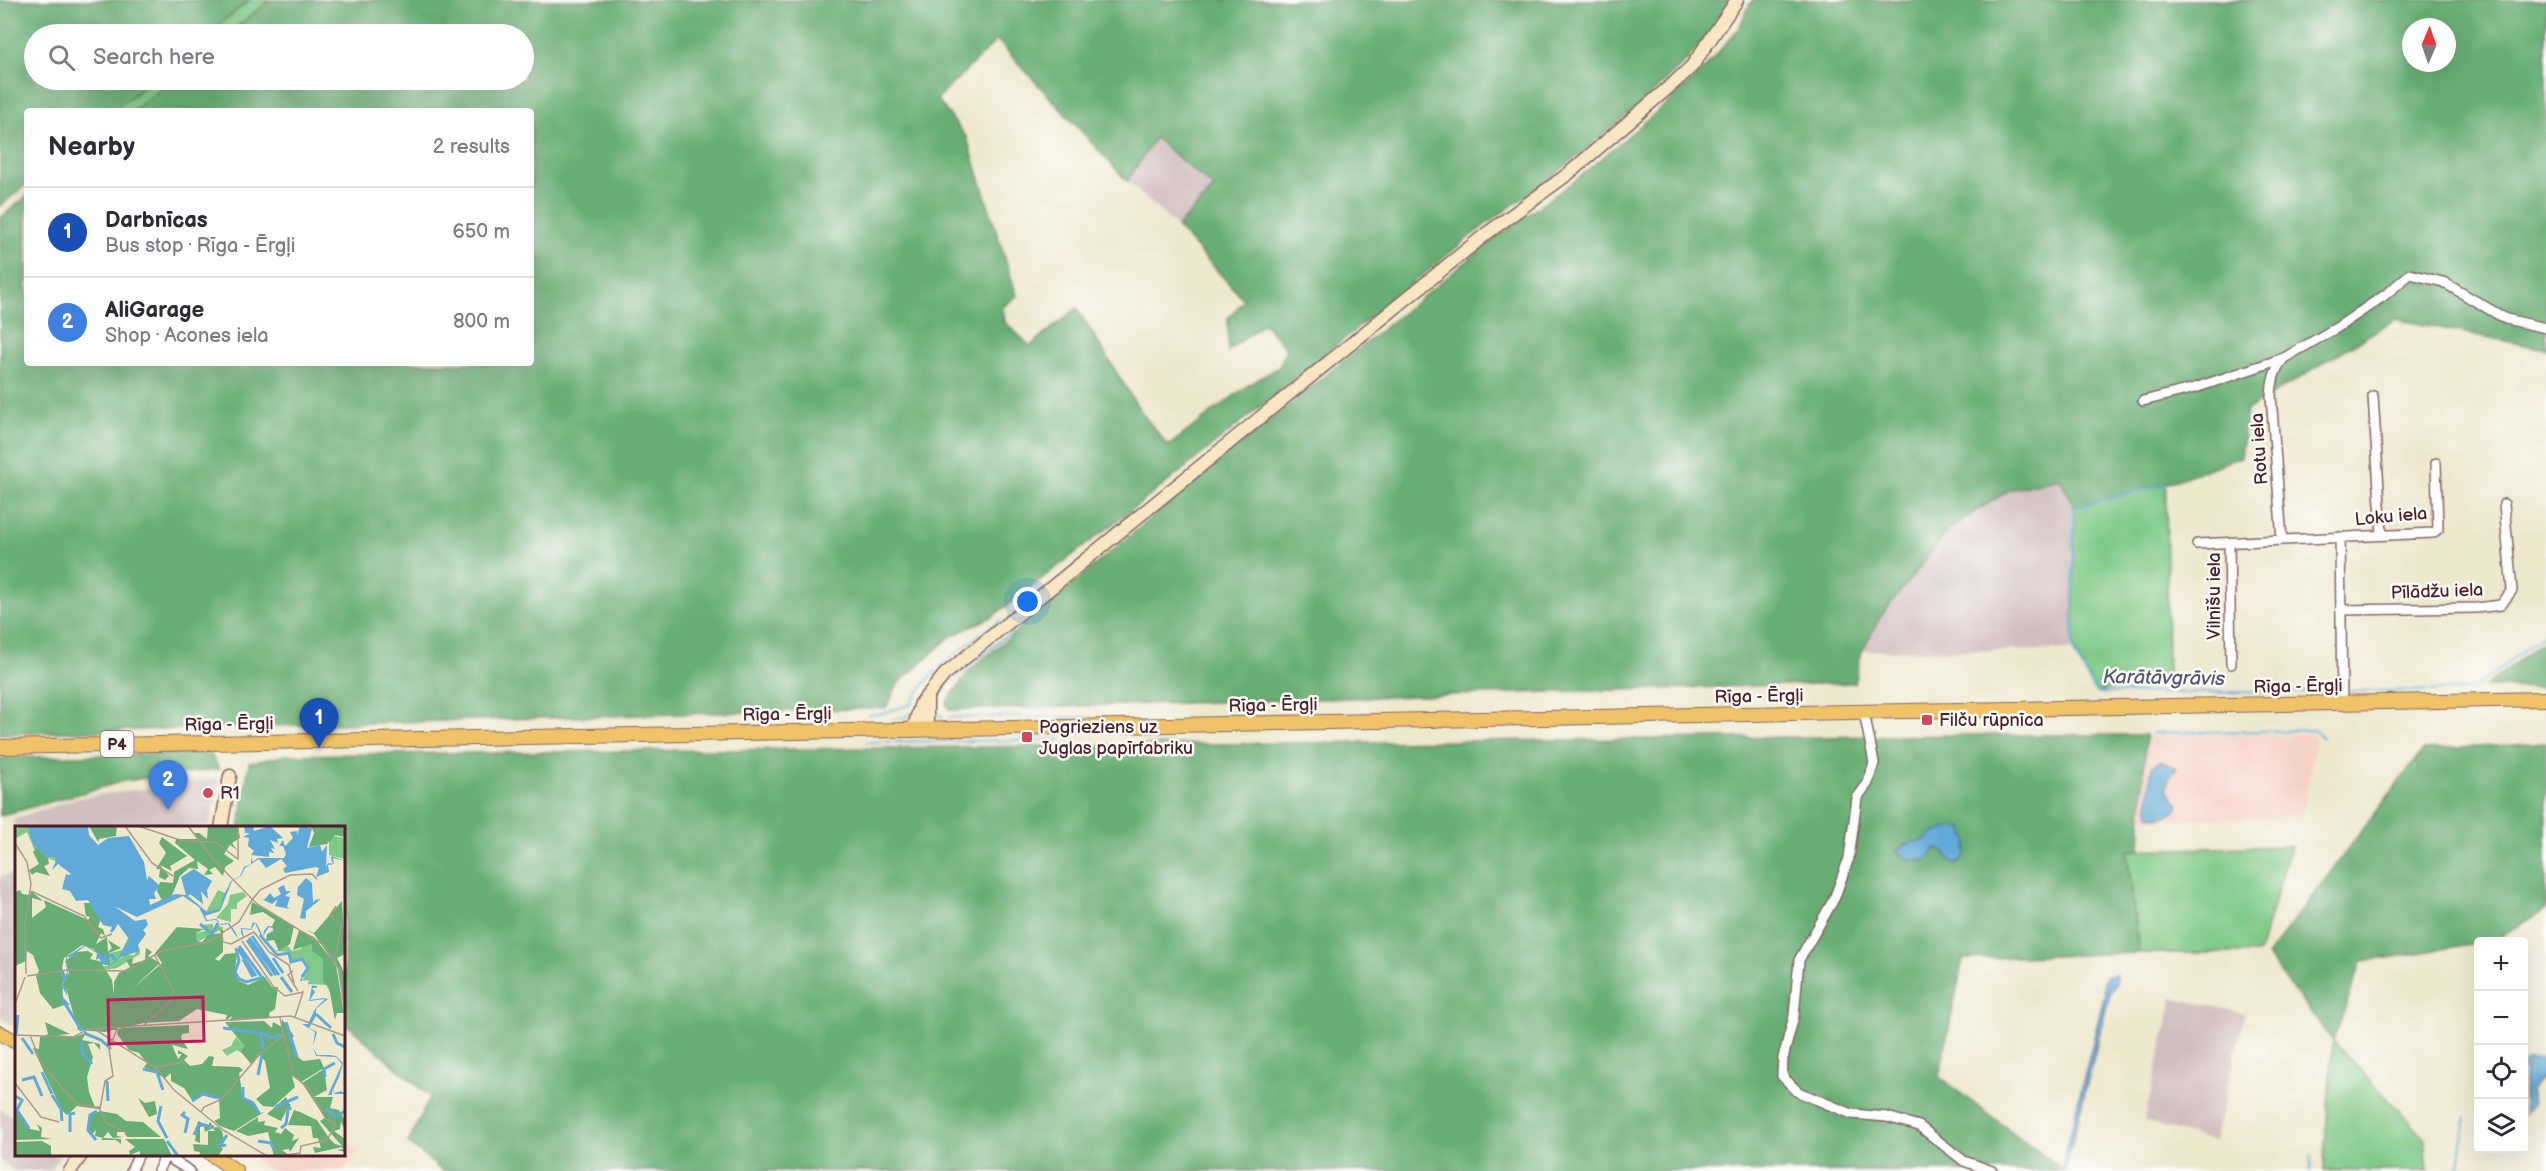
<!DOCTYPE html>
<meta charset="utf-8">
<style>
:root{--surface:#fff;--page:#f2f2f3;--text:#2b2b33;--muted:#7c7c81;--line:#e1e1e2;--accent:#d1495b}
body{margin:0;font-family:"Balsamiq Sans",sans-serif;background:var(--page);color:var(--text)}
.controls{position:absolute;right:18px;bottom:18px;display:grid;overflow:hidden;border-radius:6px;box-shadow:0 6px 24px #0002}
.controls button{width:54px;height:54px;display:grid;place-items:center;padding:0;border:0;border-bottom:2px solid var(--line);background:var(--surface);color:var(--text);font:30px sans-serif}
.compass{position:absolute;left:2402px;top:18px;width:54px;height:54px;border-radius:50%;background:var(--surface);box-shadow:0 6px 24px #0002;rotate:2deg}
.you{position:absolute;left:1028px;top:602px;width:21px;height:21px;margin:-15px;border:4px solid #fff;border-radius:50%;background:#1a73e8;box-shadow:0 0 0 9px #1a73e833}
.badge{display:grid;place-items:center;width:39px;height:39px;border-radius:50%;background:var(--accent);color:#fff;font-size:20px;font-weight:700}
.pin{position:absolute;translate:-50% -50px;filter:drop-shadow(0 2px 3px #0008)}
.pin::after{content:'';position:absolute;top:32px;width:21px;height:18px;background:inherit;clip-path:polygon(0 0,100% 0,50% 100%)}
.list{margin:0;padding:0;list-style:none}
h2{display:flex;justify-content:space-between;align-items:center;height:78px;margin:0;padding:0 24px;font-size:26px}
h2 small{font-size:20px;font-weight:400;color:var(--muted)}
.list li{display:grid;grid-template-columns:39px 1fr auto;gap:18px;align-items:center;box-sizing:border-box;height:90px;padding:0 24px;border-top:2px solid var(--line)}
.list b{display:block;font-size:22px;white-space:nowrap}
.list p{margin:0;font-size:20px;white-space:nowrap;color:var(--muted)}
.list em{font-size:20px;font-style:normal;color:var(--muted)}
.icon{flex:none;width:33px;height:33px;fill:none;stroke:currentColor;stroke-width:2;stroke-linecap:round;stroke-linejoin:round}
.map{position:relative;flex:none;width:2546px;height:1171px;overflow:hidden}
.search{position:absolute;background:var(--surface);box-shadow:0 6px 24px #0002;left:24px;top:24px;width:510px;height:66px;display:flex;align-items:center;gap:15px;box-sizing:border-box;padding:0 21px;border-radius:33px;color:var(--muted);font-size:22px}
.panel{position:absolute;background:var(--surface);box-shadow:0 6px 24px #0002;left:24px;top:108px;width:510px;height:258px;border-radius:6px}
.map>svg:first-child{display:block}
.built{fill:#f6d1c5}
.industrial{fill:#d1bfbf}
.green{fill:#80c986;stroke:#657458;stroke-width:1.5}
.forest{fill:#68ad73;stroke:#59664f;stroke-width:1.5;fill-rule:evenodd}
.water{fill:#60a9d8;stroke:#556482;stroke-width:1.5}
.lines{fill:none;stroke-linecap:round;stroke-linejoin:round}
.stream{stroke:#60a9d8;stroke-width:2}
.street-casing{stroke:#836564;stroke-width:12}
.secondary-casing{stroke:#836564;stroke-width:15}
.primary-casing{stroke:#836564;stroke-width:16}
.street{stroke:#fff;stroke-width:9}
.secondary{stroke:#f9e7c3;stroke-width:12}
.primary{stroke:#f1c369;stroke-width:14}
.poi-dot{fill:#d1495b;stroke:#fdfcf7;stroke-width:2}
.labels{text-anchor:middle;stroke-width:5;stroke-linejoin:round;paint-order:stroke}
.shield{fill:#fdfcf7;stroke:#806168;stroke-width:1.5}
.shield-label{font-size:16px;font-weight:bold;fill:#4a1f2b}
.street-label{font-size:18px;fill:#4a1f2b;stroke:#fdfcf7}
.poi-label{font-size:18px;fill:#4a1f2b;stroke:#fdfcf7;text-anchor:start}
.water-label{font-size:20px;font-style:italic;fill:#535670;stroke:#fdfcf7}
.inset-river{fill:none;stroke:#60a9d8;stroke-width:3}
.inset-road{fill:none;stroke:#ac988c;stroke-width:1.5}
.view{fill:#c2185b;fill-opacity:0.15;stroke:#c2185b;stroke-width:3}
.inset-edge{fill:none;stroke:#4a1f2b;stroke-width:3}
</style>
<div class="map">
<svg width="2546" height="1171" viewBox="0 0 2546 1171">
<rect width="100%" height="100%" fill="#fdfcf7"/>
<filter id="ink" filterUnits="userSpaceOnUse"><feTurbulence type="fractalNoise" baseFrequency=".0167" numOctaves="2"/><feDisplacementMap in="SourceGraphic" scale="12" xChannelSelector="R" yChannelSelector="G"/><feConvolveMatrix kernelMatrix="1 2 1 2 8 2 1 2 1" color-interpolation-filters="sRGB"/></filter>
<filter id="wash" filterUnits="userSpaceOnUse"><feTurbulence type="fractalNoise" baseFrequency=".008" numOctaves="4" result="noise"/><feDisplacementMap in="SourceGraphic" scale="24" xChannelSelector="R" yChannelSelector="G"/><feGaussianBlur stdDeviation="1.35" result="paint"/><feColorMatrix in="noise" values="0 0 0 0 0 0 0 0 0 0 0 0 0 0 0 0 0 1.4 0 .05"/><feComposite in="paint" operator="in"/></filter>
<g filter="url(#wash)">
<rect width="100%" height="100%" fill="#eee8cd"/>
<!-- built -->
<g class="built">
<polygon points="2311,734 2316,740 2302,818 2140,819 2149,736"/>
<polygon points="344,1131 349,1135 346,1140 358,1151 344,1171 271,1171 254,1160 254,1155 344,1154"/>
</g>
<!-- industrial -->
<g class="industrial">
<polygon points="1154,137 1215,188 1177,227 1127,181"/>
<polygon points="2060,478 2074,508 2073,650 1862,651 1881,616 1950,528 2008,491"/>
<polygon points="212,779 219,780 210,827 16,828 16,830 13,819 78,798"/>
<polygon points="16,872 16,1027 0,1018 0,877"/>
<polygon points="2173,998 2245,1013 2214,1142 2144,1121"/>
<polygon points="0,1109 16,1118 16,1154 61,1155 50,1171 13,1171 0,1160"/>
</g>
<!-- green -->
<g class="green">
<polygon points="250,0 270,0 228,34 207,34"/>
<polygon points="152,80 172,80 133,111 114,111"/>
<polygon points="2166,484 2168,673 2096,693 2073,650 2074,508"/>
<polygon points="2291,846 2259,953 2139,953 2127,850"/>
<polygon points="2333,1041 2425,1138 2428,1171 2323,1171"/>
</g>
<!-- forest -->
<g class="forest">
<polygon points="0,0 250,0 207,34 34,34 34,80 152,80 114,111 27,111 27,184 0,206"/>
<path d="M270 0H1729L1718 24 1684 63 1646 99 1556 174 1473 234 1164 485 993 616 950 637 898 684 886 708 0 734V218L27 196V363H531V111H133L172 80H524V34H228ZM997 40 1127 181 1155 138 1214 188 1177 227 1244 300 1228 318V351L1264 323 1286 349 1279 367 1248 385 1168 446 1139 409 1077 308 1030 346 1005 322 1003 307 1017 296 967 138 937 99Z"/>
<path d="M1752 0H2546V349L2395 319 2247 410 2241 457 2165 484 2074 508 2060 478 2009 490 1950 528 1881 616 1862 651 1854 683 950 710 946 704 968 672 1184 490 1494 239 1577 179 1666 104 1705 68 1738 29ZM2411 27H2447V63H2411Z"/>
<polygon points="2546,639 2546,688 2484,687"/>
<polygon points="1975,735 2146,735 2140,850 2127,851 2139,953 1963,959 1939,1077 2059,1167 2058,1171 443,1171 408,1143 430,1097 344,1022 344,828 239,828 249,763 286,755"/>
<polygon points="2546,743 2546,910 2494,940 2388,958 2362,961 2333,1041 2267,956 2423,750"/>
<polygon points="184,753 211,754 219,769 124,781 0,816 0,758"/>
</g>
<!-- water -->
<g class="water">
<path d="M2160 761 2177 768 2169 778 2167 788 2179 805C2174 815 2161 820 2150 815L2148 807 2152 766Z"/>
<path d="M1962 827 1968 840 1965 857 1956 864C1946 859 1946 850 1935 848L1927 861 1910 860 1896 851 1909 843 1926 840C1935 828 1948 829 1962 827Z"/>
<polygon points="2116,975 2116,983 2110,993 2065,1171 2061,1171 2105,993 2104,981 2107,976"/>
<polygon points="2546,1058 2546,1076 2536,1082 2530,1091 2533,1104 2524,1114 2524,1062"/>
</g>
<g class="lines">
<!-- stream -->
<g class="stream">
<polyline points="2166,484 2074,508 2073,650 2096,693 2334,692"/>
<polyline points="2350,691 2472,690 2546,633"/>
<path d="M911 704C931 666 968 645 1001 620"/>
<polyline points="936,709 937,700 947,685 1038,609"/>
<polyline points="937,714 943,717"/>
<polyline points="868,715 880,714 912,704"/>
<polyline points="949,717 1091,717"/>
<polyline points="890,720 906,717 910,712"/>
<polyline points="2152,733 2315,730 2322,737"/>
<polyline points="866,742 1061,740"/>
<polyline points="2310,1171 2311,1155"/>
<polyline points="2458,1171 2466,1118"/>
</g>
</g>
</g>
<g filter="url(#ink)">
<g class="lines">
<!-- street casing -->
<g class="street-casing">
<g id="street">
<polyline points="2373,396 2382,535"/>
<polyline points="2143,401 2195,388 2284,358 2338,327 2385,295 2410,274 2443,282 2506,319 2546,328"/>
<polyline points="2340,537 2342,703"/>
<path d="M2282 540 2271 396C2272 381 2274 370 2284 358"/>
<polyline points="2229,543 2231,664"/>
<polyline points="2197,544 2433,533 2438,529 2436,463"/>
<polyline points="2341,610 2476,608 2501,605 2512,590 2504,504"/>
<polyline points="1864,712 1874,763 1868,783 1857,798 1849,858 1834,899 1799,960 1794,1016 1783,1058 1782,1076 1798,1092 1852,1114 1887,1117 1919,1126 1964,1161 1992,1171"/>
<polyline points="162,1154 190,1171"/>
<polyline points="131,1171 139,1154"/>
<polyline points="158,1171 165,1156"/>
</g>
</g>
<!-- secondary casing -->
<g class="secondary-casing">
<g id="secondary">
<polyline points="927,696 927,729"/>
<polyline points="913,730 921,703 945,674 1486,234 1568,174 1676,81 1692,66 1737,0"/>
<polyline points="221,828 230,776"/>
<polyline points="70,1171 82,1154"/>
</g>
</g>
<!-- primary casing -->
<g class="primary-casing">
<g id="primary">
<polyline points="0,747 2546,699"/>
<polyline points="0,1033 16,1042"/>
<polyline points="211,1154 236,1171"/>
</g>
</g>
<!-- street -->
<use href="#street" class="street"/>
<!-- secondary -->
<use href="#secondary" class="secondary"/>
<!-- primary -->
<use href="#primary" class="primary"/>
</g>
</g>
<!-- markers -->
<g class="poi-dot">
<rect x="1921" y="714" width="12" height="12" rx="3"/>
<rect x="1021" y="731" width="12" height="12" rx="3"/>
<circle cx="208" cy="793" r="6"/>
</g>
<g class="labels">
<!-- shield labels -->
<rect class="shield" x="100.5" y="731" width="33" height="26" rx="4.5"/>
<g class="shield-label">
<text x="117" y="750">P4</text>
</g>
<!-- street labels -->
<g class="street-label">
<text transform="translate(2259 449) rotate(-94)" y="6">Rotu iela</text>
<text transform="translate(2391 516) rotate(-5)" y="6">Loku iela</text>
<text transform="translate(2437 591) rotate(-2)" y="6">Pīlādžu iela</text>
<text transform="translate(2214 596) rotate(-90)" y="6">Vilnīšu iela</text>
<text transform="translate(2298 686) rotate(-1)" y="6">Rīga - Ērgļi</text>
<text transform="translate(1759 696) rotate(-1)" y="6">Rīga - Ērgļi</text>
<text transform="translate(1273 705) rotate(-1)" y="6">Rīga - Ērgļi</text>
<text transform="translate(787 714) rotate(-1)" y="6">Rīga - Ērgļi</text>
<text transform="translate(229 724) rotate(-1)" y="6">Rīga - Ērgļi</text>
</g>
<!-- poi labels -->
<g class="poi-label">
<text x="1939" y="726">Filču rūpnīca</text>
<text x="1039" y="733">Pagrieziens uz<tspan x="1039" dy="21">Juglas papīrfabriku</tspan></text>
<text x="220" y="799">R1</text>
</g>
<!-- water labels -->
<g class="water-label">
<text transform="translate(2164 677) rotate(1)" y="7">Karātāvgrāvis</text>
</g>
</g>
<!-- overview -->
<g transform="translate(15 826)">
<rect width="330" height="330" fill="#eee8cd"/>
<path d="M0 0 3 3V0H13L17 10 18 19 25 23 32 31 42 32 43 36 32 32 19 23 12 6 0 13ZM319 10 330 12V33L314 29V14ZM203 64 210 67 207 81 202 86H191ZM228 66 232 70 222 77V83H216V96L201 92 213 78 215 69ZM198 98V103L203 99 209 102 182 116 181 107 190 105 185 99ZM113 112 115 113 104 133 97 139 110 129H119L124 123 125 128 102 142 90 144 89 140H96L95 127 107 124ZM291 112 308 126 316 168 311 159 294 158 295 152 287 155 294 142 287 132 279 135 274 133 275 126 260 125 273 120 277 125 286 123ZM221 211 229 220 226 227 222 224 212 230 207 224 216 220Z" fill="#80c986"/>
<path d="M74 0H102L101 10 84 13 83 16ZM193 0H223L225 12 217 17 222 24 215 19 209 28 219 35 210 41 208 50 200 41 194 44 198 48 189 49 193 43 182 35 183 43 174 42 165 50 157 69 148 76 142 65 145 56 158 57 159 46 180 34 160 17 161 13H183L178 7H184L192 13ZM296 0H330V11L320 9 312 18 294 21 299 7ZM147 11 172 30 155 40 157 45 145 39 154 50 150 54 144 51 145 43H141L151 27 144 17ZM21 22 33 32 34 38 29 40 35 50 21 46 17 49 14 44 24 38 18 26ZM5 64 7 68 15 69 16 65 28 75 17 72V92L31 81 29 74 73 94 75 91 71 90 69 77H75L86 93 83 101 88 103 90 110 86 107 81 118 92 111 93 126 97 122 93 114 106 122 94 127 96 140 87 138 97 154 99 168V156L104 147 115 141 111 134 118 132 117 138 130 134 131 122 137 126 133 130 145 137 117 163 147 137 140 127 162 101 189 103 181 107 182 115 187 116 193 109 206 107 204 102 208 104V126L200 133 204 135 210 128 222 127 220 146 224 155 233 159 250 151 257 161H263L260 183 254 187 255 192 215 195 217 190 210 195 212 189 182 183 164 195 129 197 90 206 63 204 51 162H47L49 179 38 183 25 167 21 150 24 145 18 129 12 125 11 135 0 140V66ZM67 119 79 123 88 136 75 133 78 128 73 125 62 126 50 135 54 147 46 161 51 150 47 142 49 132ZM327 75 330 128 322 132 330 148V185L324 144 299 108 291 104 299 107ZM237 76 279 100 275 118 264 125 259 114 251 115 252 108 259 106 257 100 260 94 248 86 235 89ZM284 104 299 111 321 139 329 187H322L320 194 314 161 308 156V133L297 125V118L278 124ZM267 193 279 210 276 213 280 229 288 235 305 233 309 242 286 256 277 250 280 261 258 281 248 280 241 273 255 262 250 235 244 228 236 238 226 226 229 220 210 196 249 195 257 202 258 196 267 201ZM30 196 55 208 43 209 59 211 71 207 67 214 85 218V224L79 217 73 218 78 231 72 251 74 266 80 281 85 280 83 283 62 280 52 289 47 285 18 222 24 223 25 211 33 208ZM174 199V207L167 208 166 212 173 223 157 219 163 233 167 228H163V224L173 230 169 234 175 240 187 238 194 230 199 231 197 240 224 241 228 244 224 247 228 272 238 277 244 287 249 286 219 305 205 300 199 295 205 292 204 271 188 268 177 274 169 262 156 255V247L150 252 129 241 132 237 124 227 114 224 102 208 103 202ZM309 243 312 264 299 271H318L315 282 324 284 330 295V304L326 296 325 303 319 305 330 313V326L322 324 328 323 327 321 300 327 298 321 306 322 303 312H298L296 300 273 299 279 284 285 286 302 294 314 312 320 318 327 320 305 295 310 292 287 257ZM271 271 277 284 272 283 266 295 252 288ZM123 272 130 277 140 275 142 288 134 291ZM0 281 15 303 25 305 22 298 27 302 26 311 37 313 0 314ZM85 285 102 288 111 295 128 296 146 311H112L109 306H102V310L108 311 98 312 93 306 88 312 106 313V318L101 314H86L88 312 80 310 81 304 77 308 74 304 76 289ZM243 291V296L250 295 249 299 263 302 260 306 266 308 270 302 279 309 277 315 284 312 275 326 274 323 267 324 274 329H294L259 330 253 306 233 310 221 305ZM183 295 194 300V296L197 298 194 302 203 301 207 305 209 314 204 319 208 323 203 330H184L185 326 179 325 178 318 193 319V305H200L198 302 190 306 189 300 185 301V317L180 315ZM110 313H149L157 330H125V325L115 329 114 325 120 321ZM27 315 36 320V330H0V316Z" fill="#68ad73" fill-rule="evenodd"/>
<path d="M13 0H73L74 9 83 19 93 12 114 10 129 36 132 54 134 50 145 60 139 67 141 73H134L135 79 160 68 171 69 166 51 179 43 197 55 192 64 193 73 186 65 188 78 175 68 173 70 192 86 205 83 208 71 216 55 225 50 229 41 236 38V32L238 36 243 32H269L271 28 268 20H264L268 14 270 20 278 12 275 6 282 5V9L285 0 297 2 292 22 305 19 307 26 312 19 311 41 313 37 318 38 316 32 317 30 330 35 318 32 319 38 313 39 314 46 301 51 304 42 301 41 270 47 268 43 272 40 266 33 251 42 244 33 230 42 226 50 217 55 205 85 190 90 192 94 202 93 205 98 214 97 221 107 223 113 228 111 226 107V102L236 103 237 98 239 96 242 98 248 111 249 105 253 100H256L260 103 258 107 253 108 260 103 254 101 247 112 240 97 236 104 227 103 229 111 223 113 213 98 206 99 201 94 191 95 184 81 168 70 122 91 99 80 120 95 131 93 133 99 128 104 131 108 123 119 125 125 106 131 101 136 94 140 86 136 84 132 81 134 82 127 70 120 56 131H52L53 151 47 157 51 162 52 170 48 162 47 170 55 179H50L47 175V157L48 155 46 148 50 151 52 146 51 131 70 119 92 131 95 137H90L95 139 100 135 92 129 97 127 102 134 114 113 103 98 98 106H95L97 101 88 99 73 74 61 75 55 65 47 63 51 48 54 49 56 48 43 38 37 44 42 32 32 31 18 19ZM229 0H238L239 5 255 0 268 12 262 13 263 17 255 14 260 23 256 22 259 27 254 26V31L236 29 239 25 233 20 234 12 228 11 235 7H230ZM291 52 297 57 298 77 300 74 306 73 291 85V90L290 93 285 92 289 73 282 69 283 61ZM269 59 271 65H276L270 70 275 71 272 81 275 83 260 80 263 73 257 78 240 70 249 74 255 67 259 72 266 68 263 62ZM288 147 287 155 295 152 294 159 302 160V162H297L300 166 295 174 309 172 313 173 301 183V190L294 202 302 206 298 221 302 229H315L321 230 328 237 324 251 318 264 320 267 326 265 330 268H320L317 264V269H313L327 238 321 231 301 230 298 221 300 206 287 198H293L300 183 310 173 294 175 297 160 293 158 294 154 285 155Z" fill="#60a9d8"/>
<path class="inset-river" d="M185 98 197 108 203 97M245 109 262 129 274 127 276 136 287 133 293 142 287 151M237 110 264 149M234 112 261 149M232 114 257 150M224 120 246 150M221 122 224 135 220 146 224 153 231 156 249 151M223 123 241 150M258 132 268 147M228 133 238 151M266 151 277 166M49 176 67 205M301 188 316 202M271 196 282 231M208 202 245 207M69 207 86 214 96 223M1 208 3 189M318 208 322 217 330 221M7 212 18 228M67 215V227L77 238M248 223 246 207 259 212 266 208M128 243 142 246 148 264M27 246 37 268M243 249 247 229M310 251 309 243 320 237M7 254 19 251 27 270M92 255 93 275M228 261V272L238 277 244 287M37 269 46 283 47 295M0 270 7 274 2 284 14 302M177 275 188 268 204 272M146 280 143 295 152 312M260 281 283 271M311 283 321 291 330 285M170 286 167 289 173 293 170 307M266 302 271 298 274 278M55 306V288L60 287M179 309 184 298 199 301M81 314 73 304 75 289 82 285M152 315 163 330M243 315 256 317 259 324M211 319 205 320 212 309"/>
<path class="inset-road" d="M110 0 137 37 158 50M123 0 168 15 200 16 223 33V0M173 0 198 33 242 78 309 119 323 140 330 187M0 17 12 36 16 58 10 97 11 148M16 65 69 90 86 112 97 108M237 74 245 64 275 49 297 48 302 53M207 108 208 116 216 118 239 106 254 126 274 139 279 157M227 115 258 160 270 170 288 166 280 191M320 132 326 100 315 89 321 80M278 145 273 149 283 165M12 150 53 144 111 145 147 125 193 116 224 96 237 74M0 178 10 151M265 192 278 249 293 262 311 293 321 298M128 200 156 175 159 166 139 128M81 204 141 242 159 264 208 304 252 330M0 209 58 211 74 203 276 190 330 210M15 209 25 235 49 264M140 241 170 236M0 257 26 291 44 296M49 264 63 278 84 282 91 297 113 307M85 283 90 255 98 250 94 223 102 203M186 286 189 281 207 273 245 228 269 209M263 330 285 327 286 320 312 314 321 298"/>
<path class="view" d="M188 171 189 215 94 218 93 174Z"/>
<rect width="330" height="330" class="inset-edge"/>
</g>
</svg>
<div class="controls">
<button>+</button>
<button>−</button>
<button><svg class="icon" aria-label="locate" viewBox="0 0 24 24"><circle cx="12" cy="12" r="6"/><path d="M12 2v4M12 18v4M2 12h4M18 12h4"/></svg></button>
<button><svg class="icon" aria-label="layers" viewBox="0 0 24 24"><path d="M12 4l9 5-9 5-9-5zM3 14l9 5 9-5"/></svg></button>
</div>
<svg class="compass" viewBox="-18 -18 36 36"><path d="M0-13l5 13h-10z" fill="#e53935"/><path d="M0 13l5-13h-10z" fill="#7c7c81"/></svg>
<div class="you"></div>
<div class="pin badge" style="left:319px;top:748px;background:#1a4fb4">1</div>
<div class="pin badge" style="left:168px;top:810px;background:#3f7fe0">2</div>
<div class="search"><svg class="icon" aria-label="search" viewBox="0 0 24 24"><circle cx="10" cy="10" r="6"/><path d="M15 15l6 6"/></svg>Search here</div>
<section class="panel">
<h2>Nearby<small>2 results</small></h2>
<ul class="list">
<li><span class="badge" style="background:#1a4fb4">1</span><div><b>Darbnīcas</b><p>Bus stop · Rīga - Ērgļi</p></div><em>650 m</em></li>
<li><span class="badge" style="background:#3f7fe0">2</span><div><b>AliGarage</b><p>Shop · Acones iela</p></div><em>800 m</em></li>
</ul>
</section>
</div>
